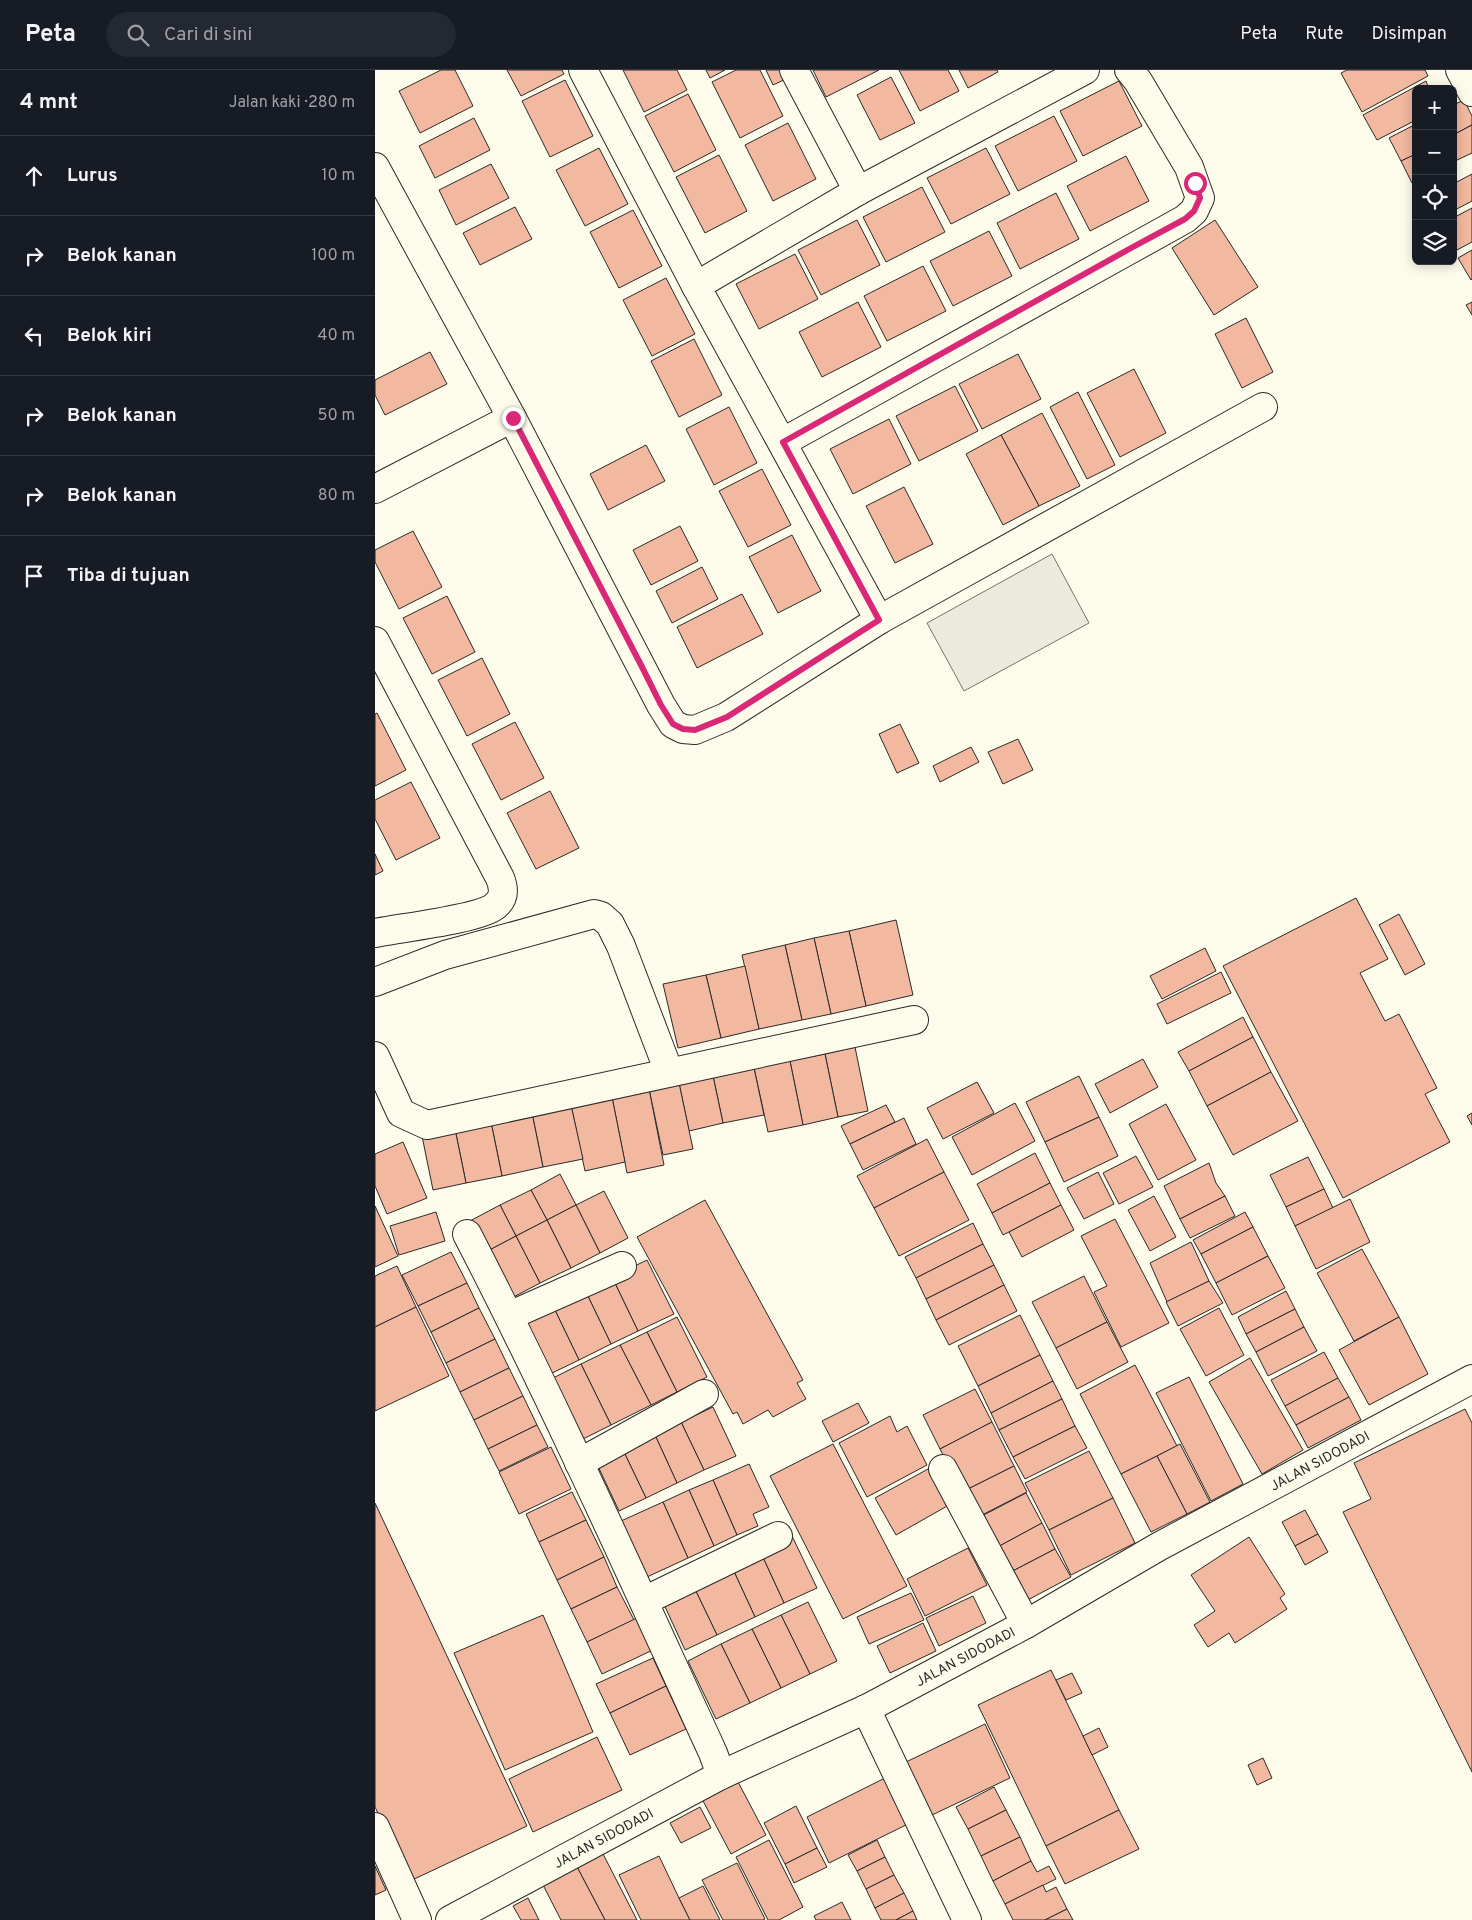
<!DOCTYPE html>
<html lang="id">
<meta charset="utf-8">
<style>
:root{--surface:#171b24;--page:#242831;--text:#f1f3f6;--muted:#9ea1a6;--line:#363941}
body{margin:0;font-family:Overpass,sans-serif;background:var(--page);color:var(--text)}
.controls{position:absolute;right:15px;top:15px;display:grid;overflow:hidden;border-radius:8px;box-shadow:0 2px 12px #0003}
.controls button{width:45px;height:45px;display:grid;place-items:center;padding:0;border:0;border-bottom:1px solid var(--line);background:var(--surface);color:var(--text);font:25px sans-serif}
.stop{position:absolute;width:15px;height:15px;margin:-11px;border:4px solid #db2777;border-radius:50%;background:#fff}
.stop.end{background:#db2777;border-color:#fff;box-shadow:0 1px 5px #0008}
.list{margin:0;padding:0;list-style:none}
h2{display:flex;justify-content:space-between;align-items:center;height:65px;margin:0;padding:0 20px;font-size:21px}
h2 small{font-size:16px;font-weight:400;color:var(--muted)}
.list li{display:grid;grid-template-columns:32px 1fr auto;gap:15px;align-items:center;box-sizing:border-box;height:80px;padding:0 20px;border-top:1px solid var(--line)}
.list b{display:block;font-size:19px;white-space:nowrap}
.list em{font-size:16px;font-style:normal;color:var(--muted)}
.icon{flex:none;width:28px;height:28px;fill:none;stroke:currentColor;stroke-width:2;stroke-linecap:round;stroke-linejoin:round}
.map{position:relative;flex:none;width:1097px;height:1850px;overflow:hidden}
header{display:flex;align-items:center;gap:30px;box-sizing:border-box;height:70px;padding:0 25px;background:var(--surface);border-bottom:1px solid var(--line)}
header strong{font-size:24px}
nav{display:flex;gap:28px;margin-inline-start:auto;font-size:18px}
.search{width:350px;height:45px;background:var(--page);display:flex;align-items:center;gap:12px;box-sizing:border-box;padding:0 18px;border-radius:28px;color:var(--muted);font-size:19px}
main{display:flex}
aside{flex:1;background:var(--surface)}
.map>svg:first-child{display:block}
.pitch{fill:#ecebdb;stroke:#74746e}
.building{fill:#f2b8a0;stroke:#2b2b2b}
.lines{fill:none;stroke-linecap:round;stroke-linejoin:round}
.minor-casing{stroke:#2b2b2b;stroke-width:30}
.minor{stroke:#fdfbea;stroke-width:28}
.route{stroke:#db2777;stroke-width:6}
.labels{text-anchor:middle;stroke-width:4;stroke-linejoin:round;paint-order:stroke}
.street-label{font-size:14px;fill:#2b2b2b;stroke:#fdfbea}
</style>
<header>
<strong>Peta</strong>
<div class="search"><svg class="icon" aria-label="search" viewBox="0 0 24 24"><circle cx="10" cy="10" r="6"/><path d="M15 15l6 6"/></svg>Cari di sini</div>
<nav><a>Peta</a><a>Rute</a><a>Disimpan</a></nav>
</header>
<main>
<aside>
<h2>4 mnt<small>Jalan kaki · 280 m</small></h2>
<ul class="list">
<li><svg class="icon" aria-label="ahead" viewBox="0 0 24 24"><path d="M12 20V5M6 11l6-6 6 6"/></svg><div><b>Lurus</b></div><em>10 m</em></li>
<li><svg class="icon" aria-label="right" viewBox="0 0 24 24"><path d="M7 20v-9h11M14 6l5 5-5 5"/></svg><div><b>Belok kanan</b></div><em>100 m</em></li>
<li><svg class="icon" aria-label="left" viewBox="0 0 24 24"><path d="M17 20v-9H6M10 6l-5 5 5 5"/></svg><div><b>Belok kiri</b></div><em>40 m</em></li>
<li><svg class="icon" aria-label="right" viewBox="0 0 24 24"><path d="M7 20v-9h11M14 6l5 5-5 5"/></svg><div><b>Belok kanan</b></div><em>50 m</em></li>
<li><svg class="icon" aria-label="right" viewBox="0 0 24 24"><path d="M7 20v-9h11M14 6l5 5-5 5"/></svg><div><b>Belok kanan</b></div><em>80 m</em></li>
<li><svg class="icon" aria-label="arrive" viewBox="0 0 24 24"><path d="M6 21V4h12l-3 4 3 4H6"/></svg><div><b>Tiba di tujuan</b></div></li>
</ul>
</aside>
<div class="map">
<svg width="1097" height="1850" viewBox="0 0 1097 1850">
<rect width="100%" height="100%" fill="#fdfbea"/>
<!-- pitch -->
<polygon class="pitch" points="677,484 714,553 589,621 552,553"/>
<!-- building -->
<g class="building">
<polygon points="66,0 80,0 98,36 45,63 24,21"/>
<polygon points="132,0 187,0 189,4 146,26"/>
<polygon points="248,0 302,0 312,20 269,42"/>
<polygon points="331,0 350,0 335,8"/>
<polygon points="361,0 385,0 408,46 365,68 337,12"/>
<polygon points="391,0 407,0 411,9 398,15"/>
<polygon points="438,0 504,0 451,27"/>
<polygon points="524,0 573,0 584,21 545,41"/>
<polygon points="584,0 622,0 623,2 593,18"/>
<polygon points="972,0 1050,0 1053,6 987,42 966,3"/>
<polygon points="516,7 540,53 505,70 482,25"/>
<polygon points="190,10 218,66 175,87 147,31"/>
<polygon points="744,11 767,56 708,86 685,41"/>
<polygon points="1051,11 1054,19 1041,19 1041,50 1002,70 988,45"/>
<polygon points="313,24 341,80 299,102 270,46"/>
<polygon points="1089,30 1097,46 1097,55 1078,65 1078,35"/>
<polygon points="679,46 702,91 643,121 620,76"/>
<polygon points="99,48 115,80 60,108 44,76"/>
<polygon points="413,53 441,109 398,131 370,75"/>
<polygon points="1041,54 1041,84 1026,91 1014,68"/>
<polygon points="1097,55 1097,83 1078,92 1078,65"/>
<polygon points="224,78 253,134 210,156 181,100"/>
<polygon points="611,78 635,124 576,154 552,108"/>
<polygon points="1041,84 1041,111 1037,113 1026,91"/>
<polygon points="344,85 372,141 330,163 301,107"/>
<polygon points="751,86 774,131 715,161 692,116"/>
<polygon points="116,94 134,128 81,155 64,120"/>
<polygon points="1097,104 1097,131 1078,141 1078,114"/>
<polygon points="547,117 570,162 511,192 488,147"/>
<polygon points="681,123 704,169 645,199 622,153"/>
<polygon points="140,137 157,169 105,195 88,163"/>
<polygon points="1097,138 1097,172 1080,181 1078,178 1078,148"/>
<polygon points="258,140 287,196 244,218 215,162"/>
<polygon points="482,150 505,195 446,225 423,180"/>
<polygon points="840,150 883,217 839,245 797,178"/>
<polygon points="614,161 637,206 578,236 555,191"/>
<polygon points="1097,180 1097,209 1096,210 1083,188"/>
<polygon points="420,184 443,229 384,259 361,214"/>
<polygon points="548,196 571,241 512,271 489,226"/>
<polygon points="291,208 320,264 277,286 248,230"/>
<polygon points="483,232 506,277 447,307 424,262"/>
<polygon points="1097,232 1097,245 1091,235"/>
<polygon points="871,248 898,302 867,318 840,264"/>
<polygon points="319,269 347,325 304,347 276,291"/>
<polygon points="55,282 72,314 10,345 0,325 0,310"/>
<polygon points="643,284 666,329 607,359 584,314"/>
<polygon points="759,299 791,363 745,387 712,323"/>
<polygon points="580,316 603,361 544,391 521,346"/>
<polygon points="703,322 740,395 712,409 675,337"/>
<polygon points="354,337 382,393 339,415 311,359"/>
<polygon points="667,343 705,416 664,436 626,365"/>
<polygon points="514,349 536,394 478,424 455,379"/>
<polygon points="626,365 664,436 628,455 591,384"/>
<polygon points="271,375 290,411 233,440 215,404"/>
<polygon points="387,399 416,455 373,477 344,421"/>
<polygon points="529,417 558,474 520,493 491,436"/>
<polygon points="305,456 323,491 276,515 258,480"/>
<polygon points="38,461 67,517 24,539 0,492 0,480"/>
<polygon points="417,465 446,521 403,543 374,487"/>
<polygon points="327,497 343,529 297,553 281,521"/>
<polygon points="367,524 388,564 322,598 302,557"/>
<polygon points="72,526 100,582 57,604 28,548"/>
<polygon points="107,588 135,644 92,666 63,610"/>
<polygon points="2,643 31,700 0,716 0,644"/>
<polygon points="140,652 169,708 126,730 97,674"/>
<polygon points="525,654 544,693 522,703 504,664"/>
<polygon points="643,669 658,700 628,714 613,682"/>
<polygon points="596,677 604,692 565,712 558,696"/>
<polygon points="36,712 65,768 21,790 0,749 0,730"/>
<polygon points="175,721 204,778 161,799 132,743"/>
<polygon points="0,784 8,801 0,805"/>
<polygon points="981,828 1013,889 985,903 1010,951 1024,944 1062,1018 1050,1024 1075,1072 968,1128 848,896"/>
<polygon points="1024,844 1050,894 1030,905 1004,855"/>
<polygon points="521,850 538,925 491,936 474,861"/>
<polygon points="474,861 491,936 456,944 439,868"/>
<polygon points="439,868 456,944 427,950 410,875"/>
<polygon points="410,875 427,950 384,959 367,885"/>
<polygon points="830,878 841,901 787,929 775,906"/>
<polygon points="370,896 384,959 346,968 331,905"/>
<polygon points="846,902 856,923 792,954 782,934"/>
<polygon points="331,905 346,968 303,978 288,914"/>
<polygon points="868,947 878,967 814,1001 803,982"/>
<polygon points="878,967 896,1002 832,1036 814,1001"/>
<polygon points="480,977 493,1041 463,1047 450,984"/>
<polygon points="450,984 463,1047 428,1055 415,991"/>
<polygon points="768,989 783,1017 735,1043 720,1014"/>
<polygon points="415,991 428,1055 393,1062 379,998"/>
<polygon points="379,998 389,1045 348,1053 338,1006"/>
<polygon points="896,1002 923,1051 858,1085 832,1036"/>
<polygon points="338,1006 348,1053 314,1061 304,1013"/>
<polygon points="704,1006 724,1047 670,1072 651,1032"/>
<polygon points="602,1012 619,1043 568,1069 552,1038"/>
<polygon points="304,1013 318,1079 288,1085 274,1019"/>
<polygon points="274,1019 289,1095 252,1103 237,1027"/>
<polygon points="237,1027 250,1092 210,1101 196,1035"/>
<polygon points="640,1033 660,1071 597,1105 577,1067"/>
<polygon points="791,1034 821,1090 783,1110 754,1054"/>
<polygon points="196,1035 208,1089 168,1097 157,1043"/>
<polygon points="511,1035 520,1052 475,1074 466,1056"/>
<polygon points="157,1043 168,1097 127,1106 116,1052"/>
<polygon points="1097,1043 1097,1055 1092,1046"/>
<polygon points="724,1047 743,1086 689,1112 670,1072"/>
<polygon points="529,1048 541,1074 488,1100 475,1074"/>
<polygon points="116,1052 127,1106 91,1113 80,1059"/>
<polygon points="80,1059 91,1113 58,1120 47,1066"/>
<polygon points="552,1069 569,1102 499,1138 482,1106"/>
<polygon points="28,1072 52,1128 12,1144 0,1116 0,1084"/>
<polygon points="660,1083 675,1113 617,1143 602,1114"/>
<polygon points="761,1086 778,1117 744,1134 728,1103"/>
<polygon points="933,1087 949,1119 911,1137 895,1105"/>
<polygon points="834,1093 841,1113 850,1126 805,1149 789,1116"/>
<polygon points="569,1102 594,1150 524,1186 499,1138"/>
<polygon points="723,1102 739,1134 709,1149 692,1118"/>
<polygon points="185,1104 201,1135 172,1150 156,1120"/>
<polygon points="675,1113 686,1135 628,1165 617,1143"/>
<polygon points="949,1119 958,1138 920,1156 911,1137"/>
<polygon points="156,1120 172,1150 141,1166 125,1135"/>
<polygon points="229,1121 253,1168 225,1183 201,1135"/>
<polygon points="779,1126 801,1167 775,1181 753,1140"/>
<polygon points="850,1126 860,1146 815,1168 805,1149"/>
<polygon points="975,1129 995,1172 941,1199 920,1156"/>
<polygon points="330,1130 428,1310 422,1313 431,1329 398,1347 393,1340 368,1354 362,1342 358,1344 262,1167"/>
<polygon points="125,1135 141,1166 109,1183 93,1152"/>
<polygon points="201,1135 225,1183 196,1198 172,1150"/>
<polygon points="686,1135 699,1160 647,1187 634,1162"/>
<polygon points="0,1136 23,1186 0,1197"/>
<polygon points="61,1142 70,1171 24,1185 15,1156"/>
<polygon points="870,1142 878,1157 826,1184 818,1170"/>
<polygon points="740,1149 794,1253 746,1277 719,1222 732,1216 706,1166"/>
<polygon points="172,1150 196,1198 165,1213 141,1166"/>
<polygon points="598,1153 608,1174 541,1208 530,1187"/>
<polygon points="878,1157 893,1186 841,1213 826,1184"/>
<polygon points="141,1166 165,1213 133,1230 109,1183"/>
<polygon points="816,1172 834,1211 792,1232 775,1193"/>
<polygon points="608,1174 619,1195 551,1229 541,1208"/>
<polygon points="987,1179 1024,1247 979,1271 942,1203"/>
<polygon points="76,1182 92,1213 43,1236 27,1205"/>
<polygon points="893,1186 910,1218 857,1245 841,1213"/>
<polygon points="272,1190 299,1244 263,1261 237,1207"/>
<polygon points="619,1195 629,1215 561,1250 551,1229"/>
<polygon points="22,1196 41,1237 0,1257 0,1206"/>
<polygon points="709,1206 732,1252 681,1278 657,1232"/>
<polygon points="237,1207 263,1261 236,1274 210,1220"/>
<polygon points="834,1211 848,1233 803,1256 791,1232"/>
<polygon points="92,1213 104,1238 56,1262 43,1236"/>
<polygon points="629,1215 642,1241 574,1275 561,1250"/>
<polygon points="210,1220 236,1274 204,1290 178,1236"/>
<polygon points="911,1221 920,1239 871,1264 863,1247"/>
<polygon points="178,1236 204,1290 175,1304 148,1250"/>
<polygon points="41,1237 74,1306 0,1341 0,1257"/>
<polygon points="104,1238 120,1269 71,1293 56,1262"/>
<polygon points="844,1238 869,1285 831,1306 805,1259"/>
<polygon points="920,1239 929,1257 881,1282 871,1264"/>
<polygon points="645,1245 665,1285 603,1316 583,1276"/>
<polygon points="302,1247 332,1307 302,1322 272,1262"/>
<polygon points="1024,1247 1053,1304 994,1335 964,1280"/>
<polygon points="732,1252 753,1292 702,1319 681,1278"/>
<polygon points="929,1257 942,1281 893,1306 881,1282"/>
<polygon points="272,1262 302,1322 276,1335 245,1275"/>
<polygon points="120,1269 134,1298 85,1322 71,1293"/>
<polygon points="245,1275 276,1335 236,1355 206,1294"/>
<polygon points="949,1282 963,1308 910,1336 896,1310"/>
<polygon points="665,1285 678,1311 616,1343 603,1316"/>
<polygon points="875,1288 928,1380 887,1404 834,1312"/>
<polygon points="206,1294 236,1355 204,1371 174,1310"/>
<polygon points="760,1295 802,1376 746,1404 705,1324"/>
<polygon points="134,1298 148,1326 99,1350 85,1322"/>
<polygon points="814,1307 868,1414 836,1431 781,1323"/>
<polygon points="963,1308 974,1327 921,1355 910,1336"/>
<polygon points="678,1311 687,1329 624,1360 616,1343"/>
<polygon points="600,1319 617,1352 565,1379 548,1345"/>
<polygon points="148,1326 162,1355 113,1379 99,1350"/>
<polygon points="974,1327 986,1350 933,1378 921,1355"/>
<polygon points="687,1329 700,1356 638,1387 624,1360"/>
<polygon points="483,1333 494,1353 458,1372 447,1351"/>
<polygon points="338,1337 361,1386 329,1400 306,1352"/>
<polygon points="1090,1339 1097,1353 1097,1702 968,1442 996,1429 979,1393"/>
<polygon points="515,1346 522,1362 532,1356 552,1395 492,1427 464,1373"/>
<polygon points="306,1352 329,1400 302,1413 280,1365"/>
<polygon points="617,1352 639,1396 587,1422 565,1379"/>
<polygon points="162,1355 173,1377 124,1401 113,1379"/>
<polygon points="700,1356 712,1378 650,1409 638,1387"/>
<polygon points="280,1365 302,1413 271,1428 248,1380"/>
<polygon points="458,1374 532,1516 468,1549 395,1406"/>
<polygon points="805,1374 835,1432 812,1444 782,1386"/>
<polygon points="176,1377 196,1419 144,1444 124,1402"/>
<polygon points="248,1380 271,1428 244,1441 221,1392"/>
<polygon points="714,1381 738,1428 674,1460 650,1413"/>
<polygon points="782,1386 812,1444 776,1462 746,1404"/>
<polygon points="374,1394 394,1437 378,1444 383,1456 362,1465 338,1410"/>
<polygon points="639,1396 652,1422 601,1448 587,1422"/>
<polygon points="553,1399 574,1435 521,1465 500,1428"/>
<polygon points="338,1410 362,1465 339,1476 314,1420"/>
<polygon points="314,1420 339,1476 313,1488 288,1432"/>
<polygon points="197,1422 211,1450 164,1472 151,1444"/>
<polygon points="651,1423 667,1453 619,1479 603,1448"/>
<polygon points="738,1428 760,1473 696,1505 674,1460"/>
<polygon points="288,1432 313,1488 272,1507 246,1451"/>
<polygon points="0,1433 152,1756 35,1811 0,1737"/>
<polygon points="930,1440 943,1464 920,1476 907,1452"/>
<polygon points="211,1450 229,1487 182,1510 164,1472"/>
<polygon points="667,1453 680,1479 632,1504 619,1479"/>
<polygon points="943,1464 953,1482 930,1495 920,1476"/>
<polygon points="417,1466 442,1518 409,1533 385,1481"/>
<polygon points="874,1467 910,1524 905,1528 912,1539 860,1573 854,1563 833,1577 819,1555 840,1541 816,1505"/>
<polygon points="593,1478 612,1515 550,1546 532,1509"/>
<polygon points="680,1479 696,1507 647,1533 632,1504"/>
<polygon points="385,1481 409,1533 380,1547 356,1495"/>
<polygon points="229,1487 242,1517 196,1539 182,1510"/>
<polygon points="356,1495 380,1547 342,1565 317,1513"/>
<polygon points="317,1513 342,1565 310,1580 286,1528"/>
<polygon points="242,1517 259,1550 212,1572 196,1539"/>
<polygon points="536,1523 549,1550 494,1574 482,1547"/>
<polygon points="598,1526 611,1553 564,1576 551,1548"/>
<polygon points="433,1532 462,1591 435,1604 406,1545"/>
<polygon points="168,1545 218,1662 130,1700 79,1583"/>
<polygon points="406,1545 435,1604 406,1618 377,1559"/>
<polygon points="266,1546 282,1578 227,1604 212,1572"/>
<polygon points="548,1553 561,1581 515,1603 502,1576"/>
<polygon points="377,1559 406,1618 375,1633 346,1574"/>
<polygon points="346,1574 375,1633 341,1649 313,1591"/>
<polygon points="278,1588 291,1616 235,1643 221,1614"/>
<polygon points="676,1600 744,1740 671,1776 603,1635"/>
<polygon points="697,1603 707,1623 691,1630 681,1610"/>
<polygon points="291,1616 311,1659 255,1685 235,1643"/>
<polygon points="610,1654 635,1708 557,1745 531,1692"/>
<polygon points="724,1658 733,1677 717,1685 708,1666"/>
<polygon points="222,1667 247,1720 158,1762 134,1709"/>
<polygon points="888,1688 897,1708 882,1715 873,1695"/>
<polygon points="520,1703 543,1749 454,1793 432,1747"/>
<polygon points="362,1710 391,1765 356,1784 327,1729"/>
<polygon points="619,1717 631,1740 593,1759 581,1737"/>
<polygon points="421,1736 442,1778 410,1794 389,1753"/>
<polygon points="325,1737 336,1758 306,1773 295,1753"/>
<polygon points="631,1740 645,1767 606,1786 593,1759"/>
<polygon points="744,1740 764,1779 690,1814 671,1776"/>
<polygon points="645,1767 656,1791 618,1811 606,1786"/>
<polygon points="394,1770 428,1837 404,1850 393,1850 361,1787"/>
<polygon points="502,1770 510,1787 482,1801 473,1785"/>
<polygon points="442,1778 452,1797 419,1813 410,1794"/>
<polygon points="227,1782 262,1850 230,1850 201,1795"/>
<polygon points="284,1786 304,1828 315,1850 266,1850 244,1805"/>
<polygon points="510,1787 519,1805 491,1819 482,1801"/>
<polygon points="656,1791 662,1802 674,1796 681,1809 630,1834 618,1811"/>
<polygon points="362,1793 390,1849 388,1850 348,1850 327,1810"/>
<polygon points="201,1795 230,1850 186,1850 167,1813"/>
<polygon points="0,1796 11,1820 0,1825"/>
<polygon points="519,1805 529,1823 500,1838 491,1819"/>
<polygon points="668,1815 671,1822 681,1817 692,1839 670,1850 638,1850 630,1834"/>
<polygon points="328,1816 345,1850 315,1850 304,1828"/>
<polygon points="529,1823 538,1841 521,1850 506,1850 500,1838"/>
<polygon points="153,1828 164,1850 146,1850 138,1836"/>
<polygon points="467,1832 476,1850 441,1850 439,1846"/>
<polygon points="692,1839 698,1850 670,1850"/>
<polygon points="538,1841 542,1850 521,1850"/>
</g>
<g class="lines">
<!-- minor casing -->
<g class="minor-casing">
<g id="minor">
<polyline points="208,0 321,216 504,550"/>
<polyline points="419,0 483,121"/>
<polyline points="1085,0 1097,22"/>
<polyline points="0,97 137,348 286,635 298,654 308,659 320,660 351,647 504,550 888,337"/>
<polyline points="321,216 483,121 710,0"/>
<polyline points="408,372 756,179 810,149 819,141 825,128 814,97 763,11 754,0"/>
<polyline points="0,419 137,348"/>
<path d="M0 571 125 808C129 818 130 828 120 836 105 849 24 858 0 863"/>
<polyline points="0,912 70,885 219,844 226,846 235,854 246,876 294,1002"/>
<polyline points="0,986 26,1043 52,1055 539,950"/>
<path d="M92 1164C180 1334 258 1509 338 1683L346 1705"/>
<polyline points="134,1246 247,1196"/>
<polyline points="204,1393 329,1324"/>
<polyline points="568,1399 651,1554"/>
<polyline points="269,1531 403,1466"/>
<polyline points="491,1639 592,1850"/>
<polyline points="0,1757 42,1850"/>
<path id="s1" d="M75 1850 346 1705 491 1639 651 1554 783 1477 1097 1309"/>
</g>
</g>
<!-- minor -->
<use href="#minor" class="minor"/>
</g>
<g class="lines">
<!-- route -->
<polyline class="route" points="138,348 266,595 286,635 298,654 308,659 320,660 352,647 504,550 408,372 756,178 810,149 819,141 825,128 820,113"/>
</g>
<g class="labels">
<!-- street labels -->
<g class="street-label">
<text dy="5" stroke="none"><textPath href="#s1" startOffset="984">JALAN SIDODADI</textPath></text>
<text dy="5" stroke="none"><textPath href="#s1" startOffset="579">JALAN SIDODADI</textPath></text>
<text dy="5" stroke="none"><textPath href="#s1" startOffset="174">JALAN SIDODADI</textPath></text>
</g>
</g>
</svg>
<div class="controls">
<button>+</button>
<button>−</button>
<button><svg class="icon" aria-label="locate" viewBox="0 0 24 24"><circle cx="12" cy="12" r="6"/><path d="M12 2v4M12 18v4M2 12h4M18 12h4"/></svg></button>
<button><svg class="icon" aria-label="layers" viewBox="0 0 24 24"><path d="M12 4l9 5-9 5-9-5zM3 14l9 5 9-5"/></svg></button>
</div>
<div class="stop" style="left:820px;top:113px"></div>
<div class="stop end" style="left:138px;top:348px"></div>
</div>
</main>
